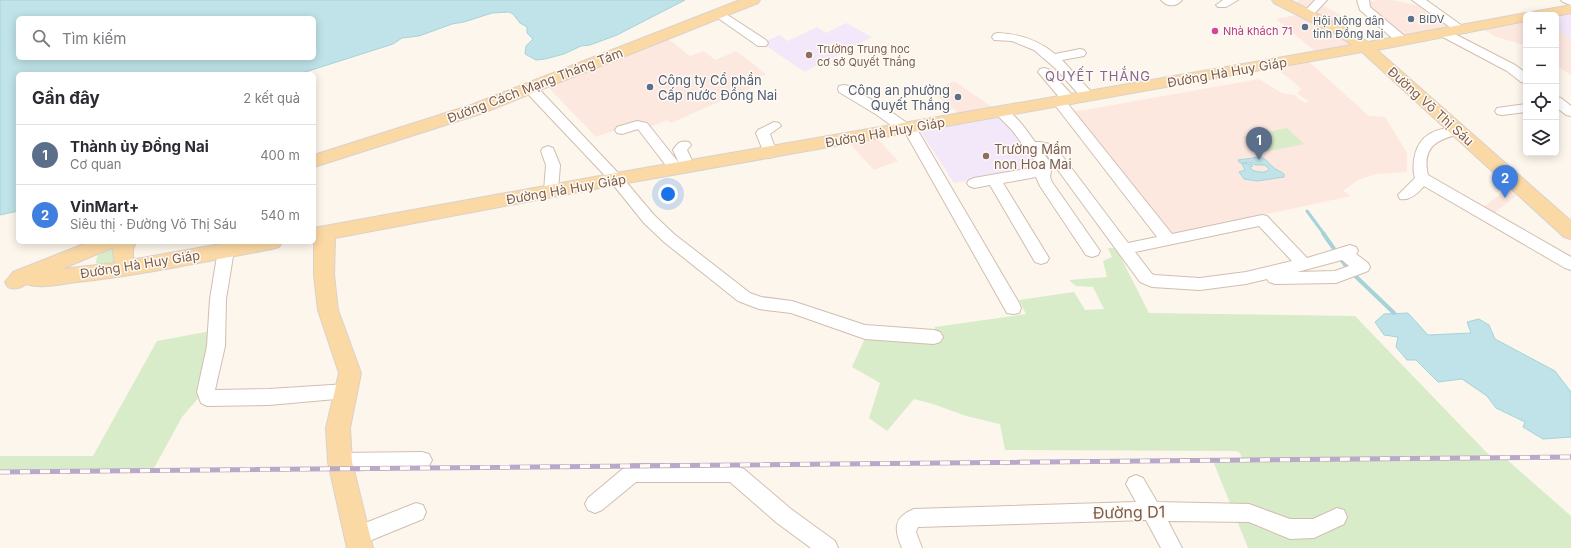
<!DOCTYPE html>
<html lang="vi">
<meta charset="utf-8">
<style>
:root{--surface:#fff;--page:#f7f7f7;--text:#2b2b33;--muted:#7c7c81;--line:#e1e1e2;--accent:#111827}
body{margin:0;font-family:Inter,sans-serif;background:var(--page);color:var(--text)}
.controls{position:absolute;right:12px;top:12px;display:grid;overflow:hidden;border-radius:6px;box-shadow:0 2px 10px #0003}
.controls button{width:36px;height:36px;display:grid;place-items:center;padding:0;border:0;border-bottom:1px solid var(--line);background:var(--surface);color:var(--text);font:20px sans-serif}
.you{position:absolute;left:668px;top:194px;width:14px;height:14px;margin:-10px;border:3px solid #fff;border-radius:50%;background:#1a73e8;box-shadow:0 0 0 6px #1a73e833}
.badge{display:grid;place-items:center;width:26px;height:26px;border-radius:50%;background:var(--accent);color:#fff;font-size:13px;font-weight:700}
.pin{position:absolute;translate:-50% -33px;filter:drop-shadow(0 1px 2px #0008)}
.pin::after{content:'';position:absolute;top:21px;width:14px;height:12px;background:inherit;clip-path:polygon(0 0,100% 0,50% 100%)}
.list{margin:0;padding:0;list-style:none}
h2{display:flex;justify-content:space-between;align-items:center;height:52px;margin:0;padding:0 16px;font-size:17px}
h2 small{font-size:13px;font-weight:400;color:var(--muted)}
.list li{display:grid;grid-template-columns:26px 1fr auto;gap:12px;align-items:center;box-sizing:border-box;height:60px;padding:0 16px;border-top:1px solid var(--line)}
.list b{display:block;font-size:15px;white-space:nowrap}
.list p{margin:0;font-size:13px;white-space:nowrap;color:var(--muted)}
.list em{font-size:13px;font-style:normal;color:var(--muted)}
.icon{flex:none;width:22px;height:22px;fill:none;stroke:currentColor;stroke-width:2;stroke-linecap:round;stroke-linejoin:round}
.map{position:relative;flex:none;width:1571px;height:548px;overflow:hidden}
.search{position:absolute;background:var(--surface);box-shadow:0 2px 10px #0003;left:16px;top:16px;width:300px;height:44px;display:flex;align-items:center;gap:10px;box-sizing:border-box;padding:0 14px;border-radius:6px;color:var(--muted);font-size:15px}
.panel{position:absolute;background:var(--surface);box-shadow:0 2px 10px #0003;left:16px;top:72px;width:300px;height:172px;border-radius:6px}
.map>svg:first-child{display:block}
.commercial{fill:#fde8e0}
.education{fill:#f3e8fa}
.green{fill:#d8ecc9}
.water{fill:#bfe3e8;stroke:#a5d3da;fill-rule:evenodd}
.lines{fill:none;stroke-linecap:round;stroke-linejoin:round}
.stream-far1{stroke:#a5d3da;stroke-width:3}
.stream{stroke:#a5d3da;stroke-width:4}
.minor-casing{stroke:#d1beb0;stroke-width:2}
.major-casing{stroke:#dad1cd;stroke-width:2}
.minor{fill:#fff;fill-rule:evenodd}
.major{fill:#fbd9a5;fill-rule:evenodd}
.rail-casing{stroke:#b9a8c9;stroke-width:5}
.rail{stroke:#fffaf3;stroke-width:3.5;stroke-dasharray:10;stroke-linecap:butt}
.service-dot{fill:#5c6f8a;stroke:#fffaf3;stroke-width:1.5}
.hotel-dot{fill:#d1479c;stroke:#fffaf3;stroke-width:1.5}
.education-dot{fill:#8d6e63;stroke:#fffaf3;stroke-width:1.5}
.labels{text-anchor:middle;stroke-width:3;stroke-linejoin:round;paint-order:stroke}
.far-service-label{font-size:11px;fill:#4e5e75;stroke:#fffaf3;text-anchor:start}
.far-hotel-label{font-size:11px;fill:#b23c85;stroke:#fffaf3;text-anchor:start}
.far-education-label{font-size:11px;fill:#785e54;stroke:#fffaf3;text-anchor:start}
.street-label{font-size:13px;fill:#7a5c4d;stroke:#fffaf3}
.far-quarter-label{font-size:13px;letter-spacing:1px;fill:#846695;stroke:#fffaf3}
.service-label{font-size:13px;fill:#4e5e75;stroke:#fffaf3;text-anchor:start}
.education-label{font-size:13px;fill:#785e54;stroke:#fffaf3;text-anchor:start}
.near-street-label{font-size:16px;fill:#7a5c4d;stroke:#fffaf3}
</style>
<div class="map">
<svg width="1571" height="548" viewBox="0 0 1571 548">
<rect width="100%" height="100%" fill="#fdf6ec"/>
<!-- commercial -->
<g class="commercial">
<polygon points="1298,0 1319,0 1317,2 1350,20 1337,26 1293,5"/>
<polygon points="1377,0 1392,0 1425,7 1456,28 1402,38 1366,6 1366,2"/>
<polygon points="1302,14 1357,45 1317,53 1276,19"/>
<polygon points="1526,21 1526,46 1494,36 1483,29"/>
<polygon points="1556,29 1571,39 1571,75 1556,65"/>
<polygon points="667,38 690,56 704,51 715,60 736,51 766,74 750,82 755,86 671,123 667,120 648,128 633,124 596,137 547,86"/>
<polygon points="1308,61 1369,116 1385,117 1407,153 1407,172 1376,174 1358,180 1343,191 1351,196 1171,235 1071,111 1085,110 1259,79 1282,93 1295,95 1300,100 1307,103 1308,100 1302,97 1297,93 1302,89 1275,67"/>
<polygon points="954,81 995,109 961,115 932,92"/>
<polygon points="876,137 898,161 874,170 848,142"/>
<polygon points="1513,184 1521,192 1492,215 1481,209"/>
</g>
<!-- education -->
<g class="education">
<polygon points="1571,12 1571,39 1556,29 1556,15"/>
<polygon points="846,23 872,37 805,72 762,43 779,35 788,41 817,27 826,33"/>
<polygon points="1001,115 1014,128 1041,169 954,183 919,129"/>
</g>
<!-- green -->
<g class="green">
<polygon points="1287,128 1304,144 1260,153 1243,137"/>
<path d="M118 242 119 262 100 267 96 263C96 250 108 247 118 242Z"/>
<polygon points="1108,248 1116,248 1149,313 1355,316 1490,456 1242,458 1240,453 1237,451 1005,450 1000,424 966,416 933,404 914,399 887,431 869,418 880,383 852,367 866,336 935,334 935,327 1026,314 1019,300 1074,292 1085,310 1104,309 1093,287 1076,286 1069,280 1107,277 1103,261 1112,257"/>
<polygon points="211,331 200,396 182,417 153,470 0,471 0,456 93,456 157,341"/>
<polygon points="1505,458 1571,516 1571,548 1248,548 1213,461"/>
</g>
<!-- water -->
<g class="water">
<path d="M0 0H685L617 35 590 45 581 46 564 54 545 59 536 60 525 54 526 46 533 39 527 33V27L520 23 513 14 509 12 492 13 464 22 452 24 419 36 402 38 393 44 299 74H18V211L0 215ZM18 18H314V58H18Z"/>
<path d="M1260 157C1269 161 1267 162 1273 167 1276 170 1280 171 1284 174V177L1257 181 1244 179 1239 172 1245 170 1242 164 1246 163 1248 165 1252 164 1253 166 1250 167 1252 170C1257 172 1266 174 1269 169L1265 165H1255L1254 163H1240L1238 160Z"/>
<polygon points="1408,313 1428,335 1471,333 1467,322 1479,319 1489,325 1495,339 1555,371 1571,392 1571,437 1543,439 1523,427 1525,422 1496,408 1487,396 1462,379 1438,382 1416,360 1407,360 1396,347 1398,337 1384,335 1375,322 1384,314"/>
</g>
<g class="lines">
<!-- stream-far1 -->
<polyline class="stream-far1" points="1307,211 1324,234"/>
<!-- stream -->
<polyline class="stream" points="1323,233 1348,269 1394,313"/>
<!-- minor casing -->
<g class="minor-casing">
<g id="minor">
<path d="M1161 0H1182C1176 7 1167 7 1161 0Z"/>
<polygon points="1223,0 1238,0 1226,7 1218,7 1216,5"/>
<polygon points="1315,0 1327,0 1312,16 1304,16 1302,14"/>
<polygon points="1357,0 1369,0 1370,7 1407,38 1409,41 1407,44 1399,44 1360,10"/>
<polygon points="1412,0 1426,0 1468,30 1466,33 1458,33"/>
<polygon points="1561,0 1571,0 1571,5 1563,2"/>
<polygon points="719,11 723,12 766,40 768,43 766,46 758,46 715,16 713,14 715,12"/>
<polygon points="1445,29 1515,65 1526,73 1526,83 1521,82 1507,71 1441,36 1439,33 1441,30"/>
<path d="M998 33C1020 34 1038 40 1055 54L1080 49 1084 50 1086 53 1084 56 1062 60 1095 96 1093 99H1083L1055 68 1034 50 1012 41 994 40 992 37 994 34Z"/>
<path d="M1044 68 1048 69 1074 97 1076 100 1074 103 1068 104 1172 234 1262 215 1267 216 1307 258 1350 245 1356 247 1358 251 1356 254 1368 263 1370 267 1368 271 1336 283 1275 284 1269 282 1267 279 1246 284 1200 290 1152 287 1140 282 1044 151H1042L1052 165 1050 177 1052 182 1100 251 1098 255 1092 257 1086 255 1040 186 1036 177 1003 183 1049 258 1047 262 1041 264 1035 262 990 185 974 188 969 186 967 183 969 180 974 178 1037 167 1038 165 1012 130 994 112 996 109C1011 105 1027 131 1035 142H1040L1054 145 1128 243 1157 237 1052 101 1054 98 1059 97 1038 72 1040 69ZM1259 226 1292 261 1246 272 1200 278 1154 275 1152 274 1135 252ZM1342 260 1349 266 1335 271 1297 272Z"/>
<polygon points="531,85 536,86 621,176 654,215 674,234 750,293 761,297 792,301 865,325 934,330 940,332 943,337 940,342 934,344 865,339 791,313 759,309 738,301 664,242 644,223 611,182 526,92 525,89 526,86"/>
<polygon points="844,85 849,86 887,109 907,123 914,124 1019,303 1021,308 1019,313 1013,314 1007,313 905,132 899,131 877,115 839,92 838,89 839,86"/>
<polygon points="1556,97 1561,98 1571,106 1571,116 1566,115 1556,107"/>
<polygon points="1526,104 1526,112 1502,115 1497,114 1495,111 1497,108"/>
<path d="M637 121 647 123 679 163 673 150C677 143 681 140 689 142L691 145 687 150 695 167 693 170 688 172 683 170 681 172 676 174 671 172 638 129 622 134 617 133 615 130 617 127Z"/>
<polygon points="774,122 779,123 781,126 770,134 777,153 775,156 770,158 765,156 756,133 758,130"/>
<path d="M1458 126 1463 127 1465 130 1463 133C1439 139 1421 145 1428 175L1571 257V270L1565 268 1424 186C1418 193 1410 201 1400 199L1398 195 1415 178C1411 164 1415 143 1428 135 1436 129 1448 128 1458 126Z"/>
<polygon points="548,146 553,148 560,165 558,191 556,195 551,196 546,195 544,191 546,165 541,151 543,148"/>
<polygon points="226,244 232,246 234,250 226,299 225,346 215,390 269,389 347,384 353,386 356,391 353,396 347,398 269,405 207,406 201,403 197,392 207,346 210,299 218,250 220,246"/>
<polygon points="422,452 429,454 432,460 429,466 422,468 340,471 333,468 330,462 333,456 340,453"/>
<polygon points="632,464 730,464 744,469 791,509 835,541 838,548 811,548 777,523 730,482 636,482 602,510 595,513 588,510 585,504 588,498 625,467"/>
<path d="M1136 475 1143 478 1157 502 1249 504 1290 519H1313L1337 508 1344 510 1347 517 1344 524 1314 538 1290 539 1249 522 1168 521 1182 548H1161L1146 520 918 527 916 532 922 548H902C894 530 893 517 914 509L1136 502 1126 484 1129 478Z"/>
<polygon points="416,503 423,505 426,512 423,519 357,546 350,543 347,536 350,529"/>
</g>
</g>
<!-- major casing -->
<g class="major-casing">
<g id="major">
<polygon points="740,0 760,0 758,3 483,113 314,167 314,155 471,105"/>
<polygon points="1272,0 1290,0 1347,29 1368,42 1526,13 1531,14 1533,12 1538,11 1571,5 1571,13 1556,16 1526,15 1526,21 1377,50 1571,221 1571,239 1564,237 1362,52 616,185 335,238 334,275 338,310 361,373 350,428 352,462 373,548 347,548 328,462 326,428 339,373 318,310 314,275 314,228 616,173 1352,45 1337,35 1274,3"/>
<path d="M89 242H136L133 250V258L136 259 232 242H282L279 247 272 249C207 261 142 275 77 282 61 284 42 289 26 284 20 289 15 290 8 287L5 282 13 272ZM114 247 113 255 115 263 62 269Z"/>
</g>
</g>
<!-- minor -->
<use href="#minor" class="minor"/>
<!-- major -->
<use href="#major" class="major"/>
<!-- rail casing -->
<g class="rail-casing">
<polyline id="rail" points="0,472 1571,457"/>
</g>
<!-- rail -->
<use href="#rail" class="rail"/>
</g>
<!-- markers -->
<g class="service-dot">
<circle cx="1411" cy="19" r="4"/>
<circle cx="1305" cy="27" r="4"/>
<circle cx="650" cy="87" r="4"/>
<circle cx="958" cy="97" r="4"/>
</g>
<circle class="hotel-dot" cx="1215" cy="31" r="4"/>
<g class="education-dot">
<circle cx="809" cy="55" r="4"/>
<circle cx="986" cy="156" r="4"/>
</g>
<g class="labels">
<!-- far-service labels -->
<g class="far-service-label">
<text x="1419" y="23">BIDV</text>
<text x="1313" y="25">Hội Nông dân<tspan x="1313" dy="13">tỉnh Đồng Nai</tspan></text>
</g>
<!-- far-hotel labels -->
<g class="far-hotel-label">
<text x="1223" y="35">Nhà khách 71</text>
</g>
<!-- far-education labels -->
<g class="far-education-label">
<text x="817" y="53">Trường Trung học<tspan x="817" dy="13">cơ sở Quyết Thắng</tspan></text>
</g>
<!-- street labels -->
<g class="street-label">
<text transform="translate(1227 72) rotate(-10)" y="5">Đường Hà Huy Giáp</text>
<text transform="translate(535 85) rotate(-21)" y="5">Đường Cách Mạng Tháng Tám</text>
<text transform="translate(1431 106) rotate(42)" y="5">Đường Võ Thị Sáu</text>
<text transform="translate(885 132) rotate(-10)" y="5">Đường Hà Huy Giáp</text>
<text transform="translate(566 189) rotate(-10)" y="5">Đường Hà Huy Giáp</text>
<text transform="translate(140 264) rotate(-9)" y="5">Đường Hà Huy Giáp</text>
</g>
<!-- far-quarter labels -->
<g class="far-quarter-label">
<text x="1098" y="81">QUYẾT THẮNG</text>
</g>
<!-- service labels -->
<g class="service-label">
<text x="658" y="85">Công ty Cổ phần<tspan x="658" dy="15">Cấp nước Đồng Nai</tspan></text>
<text x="950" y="95" text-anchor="end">Công an phường<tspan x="950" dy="15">Quyết Thắng</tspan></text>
</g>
<!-- education labels -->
<g class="education-label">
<text x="994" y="154">Trường Mầm<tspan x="994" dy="15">non Hoa Mai</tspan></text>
</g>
<!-- near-street labels -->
<g class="near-street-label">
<text transform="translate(1129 512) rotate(-1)" y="6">Đường D1</text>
</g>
</g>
</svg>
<div class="controls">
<button>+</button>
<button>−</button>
<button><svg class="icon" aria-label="locate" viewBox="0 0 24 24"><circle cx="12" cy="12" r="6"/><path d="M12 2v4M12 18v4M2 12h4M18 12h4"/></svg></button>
<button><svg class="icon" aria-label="layers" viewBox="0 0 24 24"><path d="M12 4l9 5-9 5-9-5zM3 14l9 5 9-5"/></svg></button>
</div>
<div class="you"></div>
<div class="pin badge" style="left:1259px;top:160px;background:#5c6f8a">1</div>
<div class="pin badge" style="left:1505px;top:198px;background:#3f7fe0">2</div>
<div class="search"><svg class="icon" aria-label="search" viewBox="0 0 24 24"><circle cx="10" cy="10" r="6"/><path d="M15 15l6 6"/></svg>Tìm kiếm</div>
<section class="panel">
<h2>Gần đây<small>2 kết quả</small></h2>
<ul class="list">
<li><span class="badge" style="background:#5c6f8a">1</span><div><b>Thành ủy Đồng Nai</b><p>Cơ quan</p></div><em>400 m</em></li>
<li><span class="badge" style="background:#3f7fe0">2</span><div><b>VinMart+</b><p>Siêu thị · Đường Võ Thị Sáu</p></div><em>540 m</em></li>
</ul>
</section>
</div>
